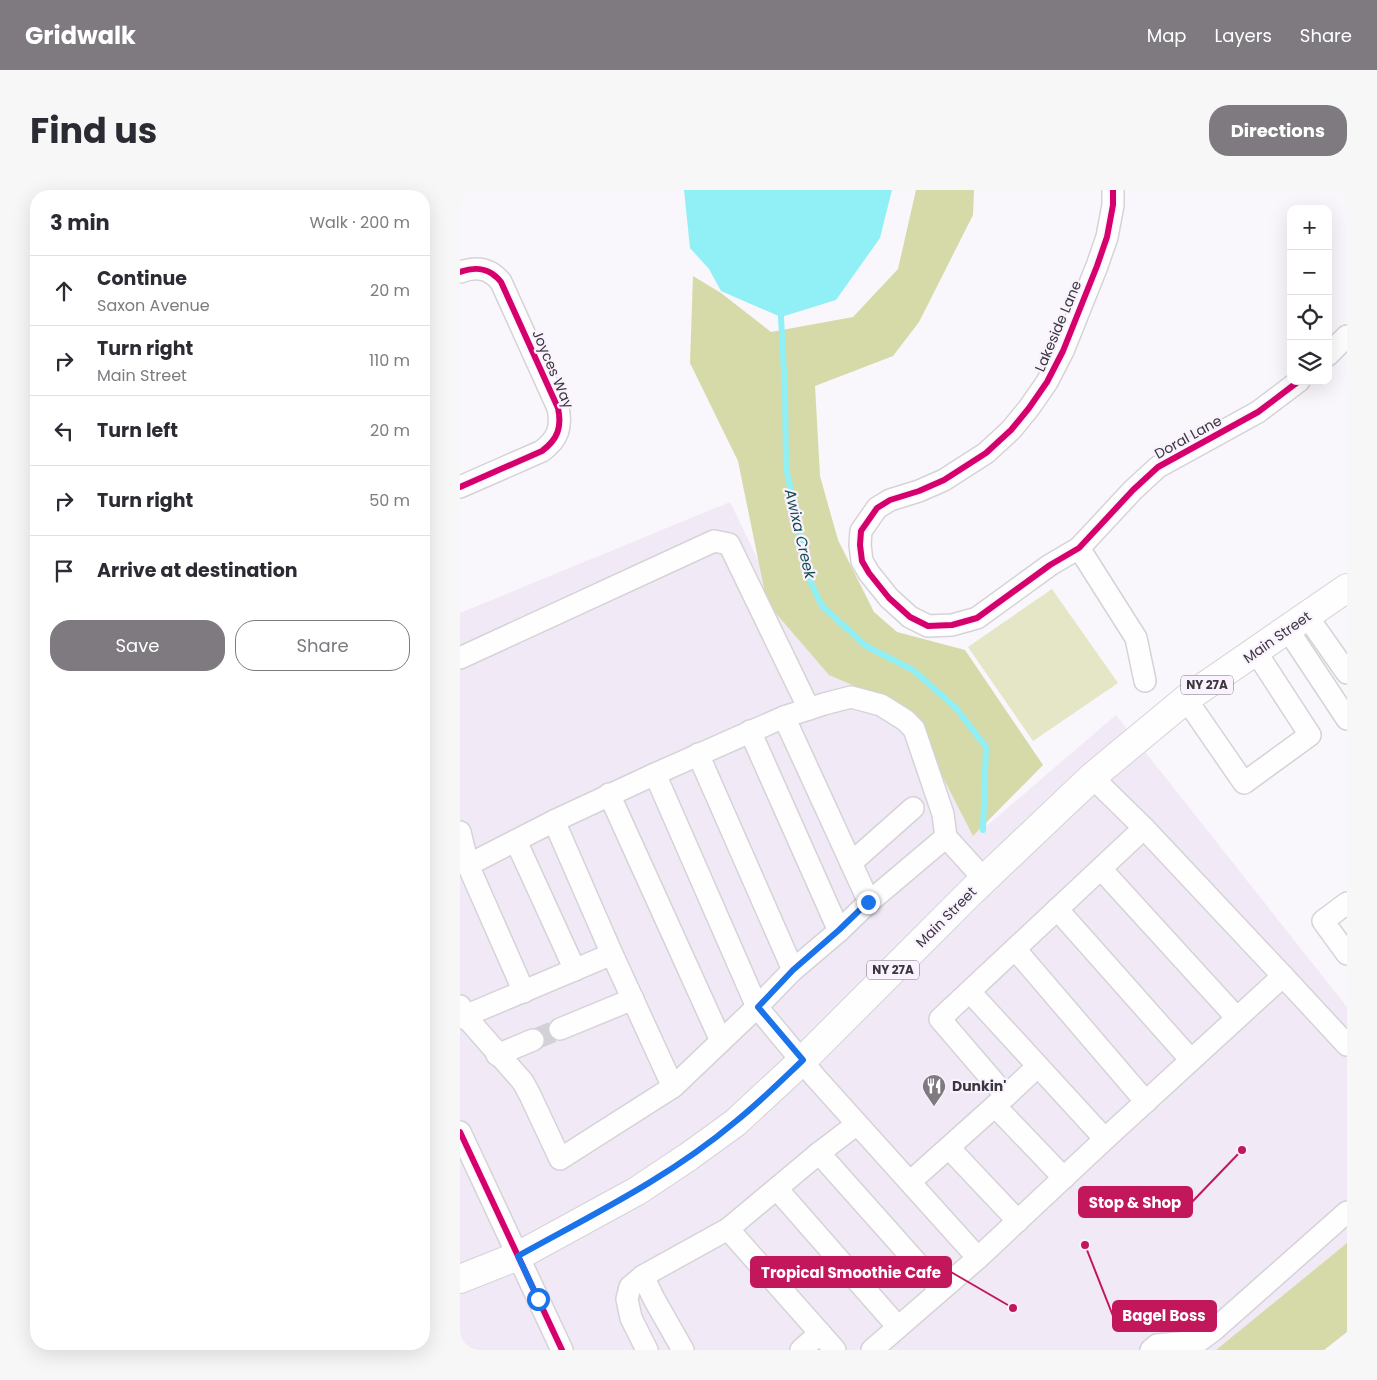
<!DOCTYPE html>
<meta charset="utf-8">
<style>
:root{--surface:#fff;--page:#f7f7f7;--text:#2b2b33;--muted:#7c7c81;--line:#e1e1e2;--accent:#7e7a80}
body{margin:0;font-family:Poppins,sans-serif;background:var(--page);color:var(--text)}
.controls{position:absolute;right:15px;top:15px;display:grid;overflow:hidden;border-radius:10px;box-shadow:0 5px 20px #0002}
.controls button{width:45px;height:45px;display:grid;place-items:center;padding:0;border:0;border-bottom:1px solid var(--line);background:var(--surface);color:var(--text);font:25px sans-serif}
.stop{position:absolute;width:15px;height:15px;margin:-11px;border:4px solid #1a73e8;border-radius:50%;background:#fff}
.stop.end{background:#1a73e8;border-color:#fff;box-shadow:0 1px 5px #0008}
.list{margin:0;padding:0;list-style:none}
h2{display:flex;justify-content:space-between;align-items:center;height:65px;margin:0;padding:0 20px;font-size:21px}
h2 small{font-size:16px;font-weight:400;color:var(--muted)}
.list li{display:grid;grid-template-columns:32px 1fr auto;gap:15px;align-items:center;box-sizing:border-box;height:70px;padding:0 20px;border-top:1px solid var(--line)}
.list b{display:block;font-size:19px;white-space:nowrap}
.list p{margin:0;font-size:16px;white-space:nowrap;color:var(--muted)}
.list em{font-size:16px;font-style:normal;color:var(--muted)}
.actions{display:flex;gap:10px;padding:15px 20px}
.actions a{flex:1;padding:11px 0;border:1px solid var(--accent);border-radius:20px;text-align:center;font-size:18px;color:var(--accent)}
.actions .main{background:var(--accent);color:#fff}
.icon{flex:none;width:28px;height:28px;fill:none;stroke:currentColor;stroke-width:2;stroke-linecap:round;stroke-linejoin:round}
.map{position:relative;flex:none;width:887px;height:1160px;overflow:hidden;border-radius:20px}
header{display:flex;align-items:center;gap:30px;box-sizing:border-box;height:70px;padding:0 25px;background:var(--accent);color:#fff}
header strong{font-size:24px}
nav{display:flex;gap:28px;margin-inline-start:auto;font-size:18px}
.intro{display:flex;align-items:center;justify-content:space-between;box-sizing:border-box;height:120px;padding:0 30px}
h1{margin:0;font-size:35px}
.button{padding:12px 22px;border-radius:20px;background:var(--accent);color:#fff;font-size:18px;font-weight:700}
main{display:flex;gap:30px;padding:0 30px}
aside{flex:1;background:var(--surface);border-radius:20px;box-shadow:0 5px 20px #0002}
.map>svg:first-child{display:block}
.built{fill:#f1e9f6}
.green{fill:#e4e6c6}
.forest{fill:#d6d9a8}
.water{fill:#90f0f5}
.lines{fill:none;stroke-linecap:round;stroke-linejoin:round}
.stream{stroke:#90f0f5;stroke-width:6}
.minor-tunnel{stroke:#d3d0d6;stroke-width:21;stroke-dasharray:21 11;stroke-linecap:butt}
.minor-casing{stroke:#d5d3d7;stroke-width:24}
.major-casing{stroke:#d5d3d7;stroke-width:30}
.minor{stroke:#fefeff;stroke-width:21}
.major{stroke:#fefeff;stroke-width:28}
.cycleway-casing{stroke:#faf3ff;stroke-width:9}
.cycleway{stroke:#d6006c;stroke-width:6}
.route{stroke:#1a73e8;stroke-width:6}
.labels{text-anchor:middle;stroke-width:4.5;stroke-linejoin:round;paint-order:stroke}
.shield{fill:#faf3ff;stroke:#747077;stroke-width:1}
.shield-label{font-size:12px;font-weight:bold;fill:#3b383d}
.street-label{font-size:14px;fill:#3b383d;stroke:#faf3ff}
.poi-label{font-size:14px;font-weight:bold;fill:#3b383d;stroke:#faf3ff;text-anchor:start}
.water-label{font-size:15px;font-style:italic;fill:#104e50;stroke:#faf3ff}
.leader{fill:none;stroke:#c2185b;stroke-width:2}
.callout-dot{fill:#c2185b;stroke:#faf3ff;stroke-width:2}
.callout{fill:#c2185b;stroke:#c2185b;stroke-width:2}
.callout-label{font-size:15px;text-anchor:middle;font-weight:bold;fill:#fff}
</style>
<header>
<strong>Gridwalk</strong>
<nav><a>Map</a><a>Layers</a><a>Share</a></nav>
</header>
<div class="intro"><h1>Find us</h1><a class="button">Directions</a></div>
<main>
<aside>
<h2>3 min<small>Walk · 200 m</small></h2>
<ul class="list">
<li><svg class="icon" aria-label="ahead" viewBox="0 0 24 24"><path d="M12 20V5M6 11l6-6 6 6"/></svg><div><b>Continue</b><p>Saxon Avenue</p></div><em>20 m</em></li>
<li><svg class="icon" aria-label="right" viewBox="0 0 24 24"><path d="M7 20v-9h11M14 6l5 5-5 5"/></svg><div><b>Turn right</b><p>Main Street</p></div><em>110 m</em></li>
<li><svg class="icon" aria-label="left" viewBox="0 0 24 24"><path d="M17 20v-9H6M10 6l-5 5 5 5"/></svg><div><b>Turn left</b></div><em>20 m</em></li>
<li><svg class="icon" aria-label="right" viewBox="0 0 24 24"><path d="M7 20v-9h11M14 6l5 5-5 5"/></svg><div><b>Turn right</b></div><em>50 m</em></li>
<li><svg class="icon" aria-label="arrive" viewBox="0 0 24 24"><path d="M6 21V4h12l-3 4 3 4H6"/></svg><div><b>Arrive at destination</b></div></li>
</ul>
<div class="actions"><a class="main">Save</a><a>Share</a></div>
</aside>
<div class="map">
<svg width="887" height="1160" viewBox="0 0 887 1160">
<rect width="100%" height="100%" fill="#f9f6fc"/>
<!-- built -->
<polygon class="built" points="270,312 328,432 442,487 523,639 656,525 887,817 887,1053 756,1160 0,1160 0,423"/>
<!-- green -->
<polygon class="green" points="592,399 658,493 573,551 508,457"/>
<!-- forest -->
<g class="forest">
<polygon points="456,0 514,0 513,25 459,132 433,166 355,196 360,286 378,350 414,422 437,442 505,460 583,575 513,646 448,519 369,485 307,413 278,271 230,173 233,86 261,103 311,142 393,127 438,79"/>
<polygon points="887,1053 887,1142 864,1160 756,1160"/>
</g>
<!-- water -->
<polygon class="water" points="224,0 432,0 420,48 376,110 321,127 261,101 249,79 230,58"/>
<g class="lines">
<!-- stream -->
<polyline class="stream" points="322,120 321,127 325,202 326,278 351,393 362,416 406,456 453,480 496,518 526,557 523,640"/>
<!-- minor-tunnel -->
<polyline class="minor-tunnel" points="73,850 100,839"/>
<!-- minor casing -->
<g class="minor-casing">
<g id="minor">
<polyline points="653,0 653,15 647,47 637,76 603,161 587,192 569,218 551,240 526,263 484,290 459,301 430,310 417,318 401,341 400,355 402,371 409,383 429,408 450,427 468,436 492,435 517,428 590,375 619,358 673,300 698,277 798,222 839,191"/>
<path d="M0 82C17 76 30 78 41 92L98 218C102 237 98 249 82 261L0 297"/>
<polyline points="868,165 887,146"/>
<polyline points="619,358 676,448 685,491"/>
<polyline points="847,426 887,483"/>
<polyline points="828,440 887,529"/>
<polyline points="0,468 254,351 269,354 349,519"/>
<polyline points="726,509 784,593 850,545 796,462"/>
<polyline points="324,527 409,712"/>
<polyline points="290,541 379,741"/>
<polyline points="238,564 333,780"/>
<polyline points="195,584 324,527 364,514 391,507 421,515 445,530 454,539 483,624 486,647"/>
<polyline points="149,604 261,851"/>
<polyline points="94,631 152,764"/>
<polyline points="0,642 8,675 64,802"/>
<polyline points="56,651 115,780"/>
<polyline points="391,673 453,618"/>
<polyline points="8,675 94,631 195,584 297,817 356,888 518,1068 412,1160"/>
<polyline points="641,679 777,828"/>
<polyline points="887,713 863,731 887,764"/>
<polyline points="597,719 731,870"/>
<polyline points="555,759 686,912"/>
<polyline points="823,786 887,855"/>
<polyline points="510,802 645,949"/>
<polyline points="0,816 5,826 63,892 70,905 100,969 213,897 152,764 5,826 0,828"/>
<polyline points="100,839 173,809"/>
<polyline points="37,865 73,850"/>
<polyline points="213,897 297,817 333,780 379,741 409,712 486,647 524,689"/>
<polyline points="546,906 578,876"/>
<polyline points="535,916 604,988"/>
<polyline points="0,942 102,1160"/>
<polyline points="489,958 558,1031"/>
<polyline points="359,963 481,1100"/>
<polyline points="450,992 546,906 480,829 684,638"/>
<polyline points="317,999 438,1137"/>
<polyline points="268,1039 360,1143"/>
<polyline points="518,1068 645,949 823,786 684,638 632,587"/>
<polyline points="183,1086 194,1109 223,1160"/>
<polyline points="187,1160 171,1128 167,1109 170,1097 183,1086 268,1039 359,963 397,934"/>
<polyline points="341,1160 360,1143 375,1160"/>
<polyline points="691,1160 697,1155 739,1151 755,1139 887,1022"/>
</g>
</g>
<!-- major casing -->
<g class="major-casing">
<polyline id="major" points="0,1089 58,1066 177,1001 228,967 275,933 343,870 512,701 632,587 726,509 887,398"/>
</g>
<!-- minor -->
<use href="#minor" class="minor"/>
<!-- major -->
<use href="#major" class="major"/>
<!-- cycleway casing -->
<g class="cycleway-casing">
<g id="cycleway">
<polyline points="653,0 653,15 647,47 637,76 603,161 587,192 569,218 551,240 526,263 484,290 459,301 430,310 417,318 401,341 400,355 402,371 409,383 429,408 450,427 468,436 492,435 517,428 590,375 619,358 673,300 698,277 798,222 839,191"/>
<path d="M0 82C17 76 30 78 41 92L98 218C102 237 98 249 82 261L0 297"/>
<polyline points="0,942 102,1160"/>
</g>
</g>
<!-- cycleway -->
<use href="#cycleway" class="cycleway"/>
</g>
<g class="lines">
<!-- route -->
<path class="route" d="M78 1109 58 1066C132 1025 210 987 275 932 299 913 321 891 343 870L298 817 333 780 379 740 408 712"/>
</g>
<!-- icons -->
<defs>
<g id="restaurant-pin" transform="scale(1.25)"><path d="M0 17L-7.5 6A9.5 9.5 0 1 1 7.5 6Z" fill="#7e7a80" stroke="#faf3ff"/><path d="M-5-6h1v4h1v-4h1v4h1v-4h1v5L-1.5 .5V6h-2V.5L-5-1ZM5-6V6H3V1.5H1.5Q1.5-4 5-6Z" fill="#fff"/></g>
</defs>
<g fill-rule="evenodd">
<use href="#restaurant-pin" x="474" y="896"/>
</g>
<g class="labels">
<!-- shield labels -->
<g class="shield">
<rect x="721" y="485.5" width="52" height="19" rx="4"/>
<rect x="407" y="770.5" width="52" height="19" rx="4"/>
</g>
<g class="shield-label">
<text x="747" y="499">NY 27A</text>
<text x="433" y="784">NY 27A</text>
</g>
<!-- street labels -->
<g class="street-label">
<text transform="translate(598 136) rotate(-67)" y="5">Lakeside Lane</text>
<text transform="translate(93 179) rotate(67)" y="5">Joyces Way</text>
<text transform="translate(728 247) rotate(-29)" y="5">Doral Lane</text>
<text transform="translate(817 447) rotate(-35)" y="5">Main Street</text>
<text transform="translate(486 727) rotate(-45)" y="5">Main Street</text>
</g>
<!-- poi labels -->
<g class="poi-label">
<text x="492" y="901">Dunkin'</text>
</g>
<!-- water labels -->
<g class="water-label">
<text transform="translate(340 344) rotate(77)" y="5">Awixa Creek</text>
</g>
</g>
<!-- callouts -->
<path class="leader" d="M782 960L732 1012M553 1118L491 1082M625 1055L653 1126"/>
<g class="callout-dot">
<circle cx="782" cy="960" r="5"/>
<circle cx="553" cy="1118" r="5"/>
<circle cx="625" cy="1055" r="5"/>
</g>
<g class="callout">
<rect x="619" y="997" width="113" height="30" rx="5"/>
<rect x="291" y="1067" width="200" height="30" rx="5"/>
<rect x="653" y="1111" width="103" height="30" rx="5"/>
</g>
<g class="callout-label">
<text x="675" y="1018">Stop &amp; Shop</text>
<text x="391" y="1088">Tropical Smoothie Cafe</text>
<text x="704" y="1131">Bagel Boss</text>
</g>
</svg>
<div class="controls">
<button>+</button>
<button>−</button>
<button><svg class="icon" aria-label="locate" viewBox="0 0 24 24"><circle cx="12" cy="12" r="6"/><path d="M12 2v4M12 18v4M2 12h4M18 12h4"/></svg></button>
<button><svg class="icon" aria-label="layers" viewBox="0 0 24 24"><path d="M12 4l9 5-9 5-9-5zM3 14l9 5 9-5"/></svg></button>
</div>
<div class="stop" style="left:78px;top:1109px"></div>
<div class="stop end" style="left:408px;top:712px"></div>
</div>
</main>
